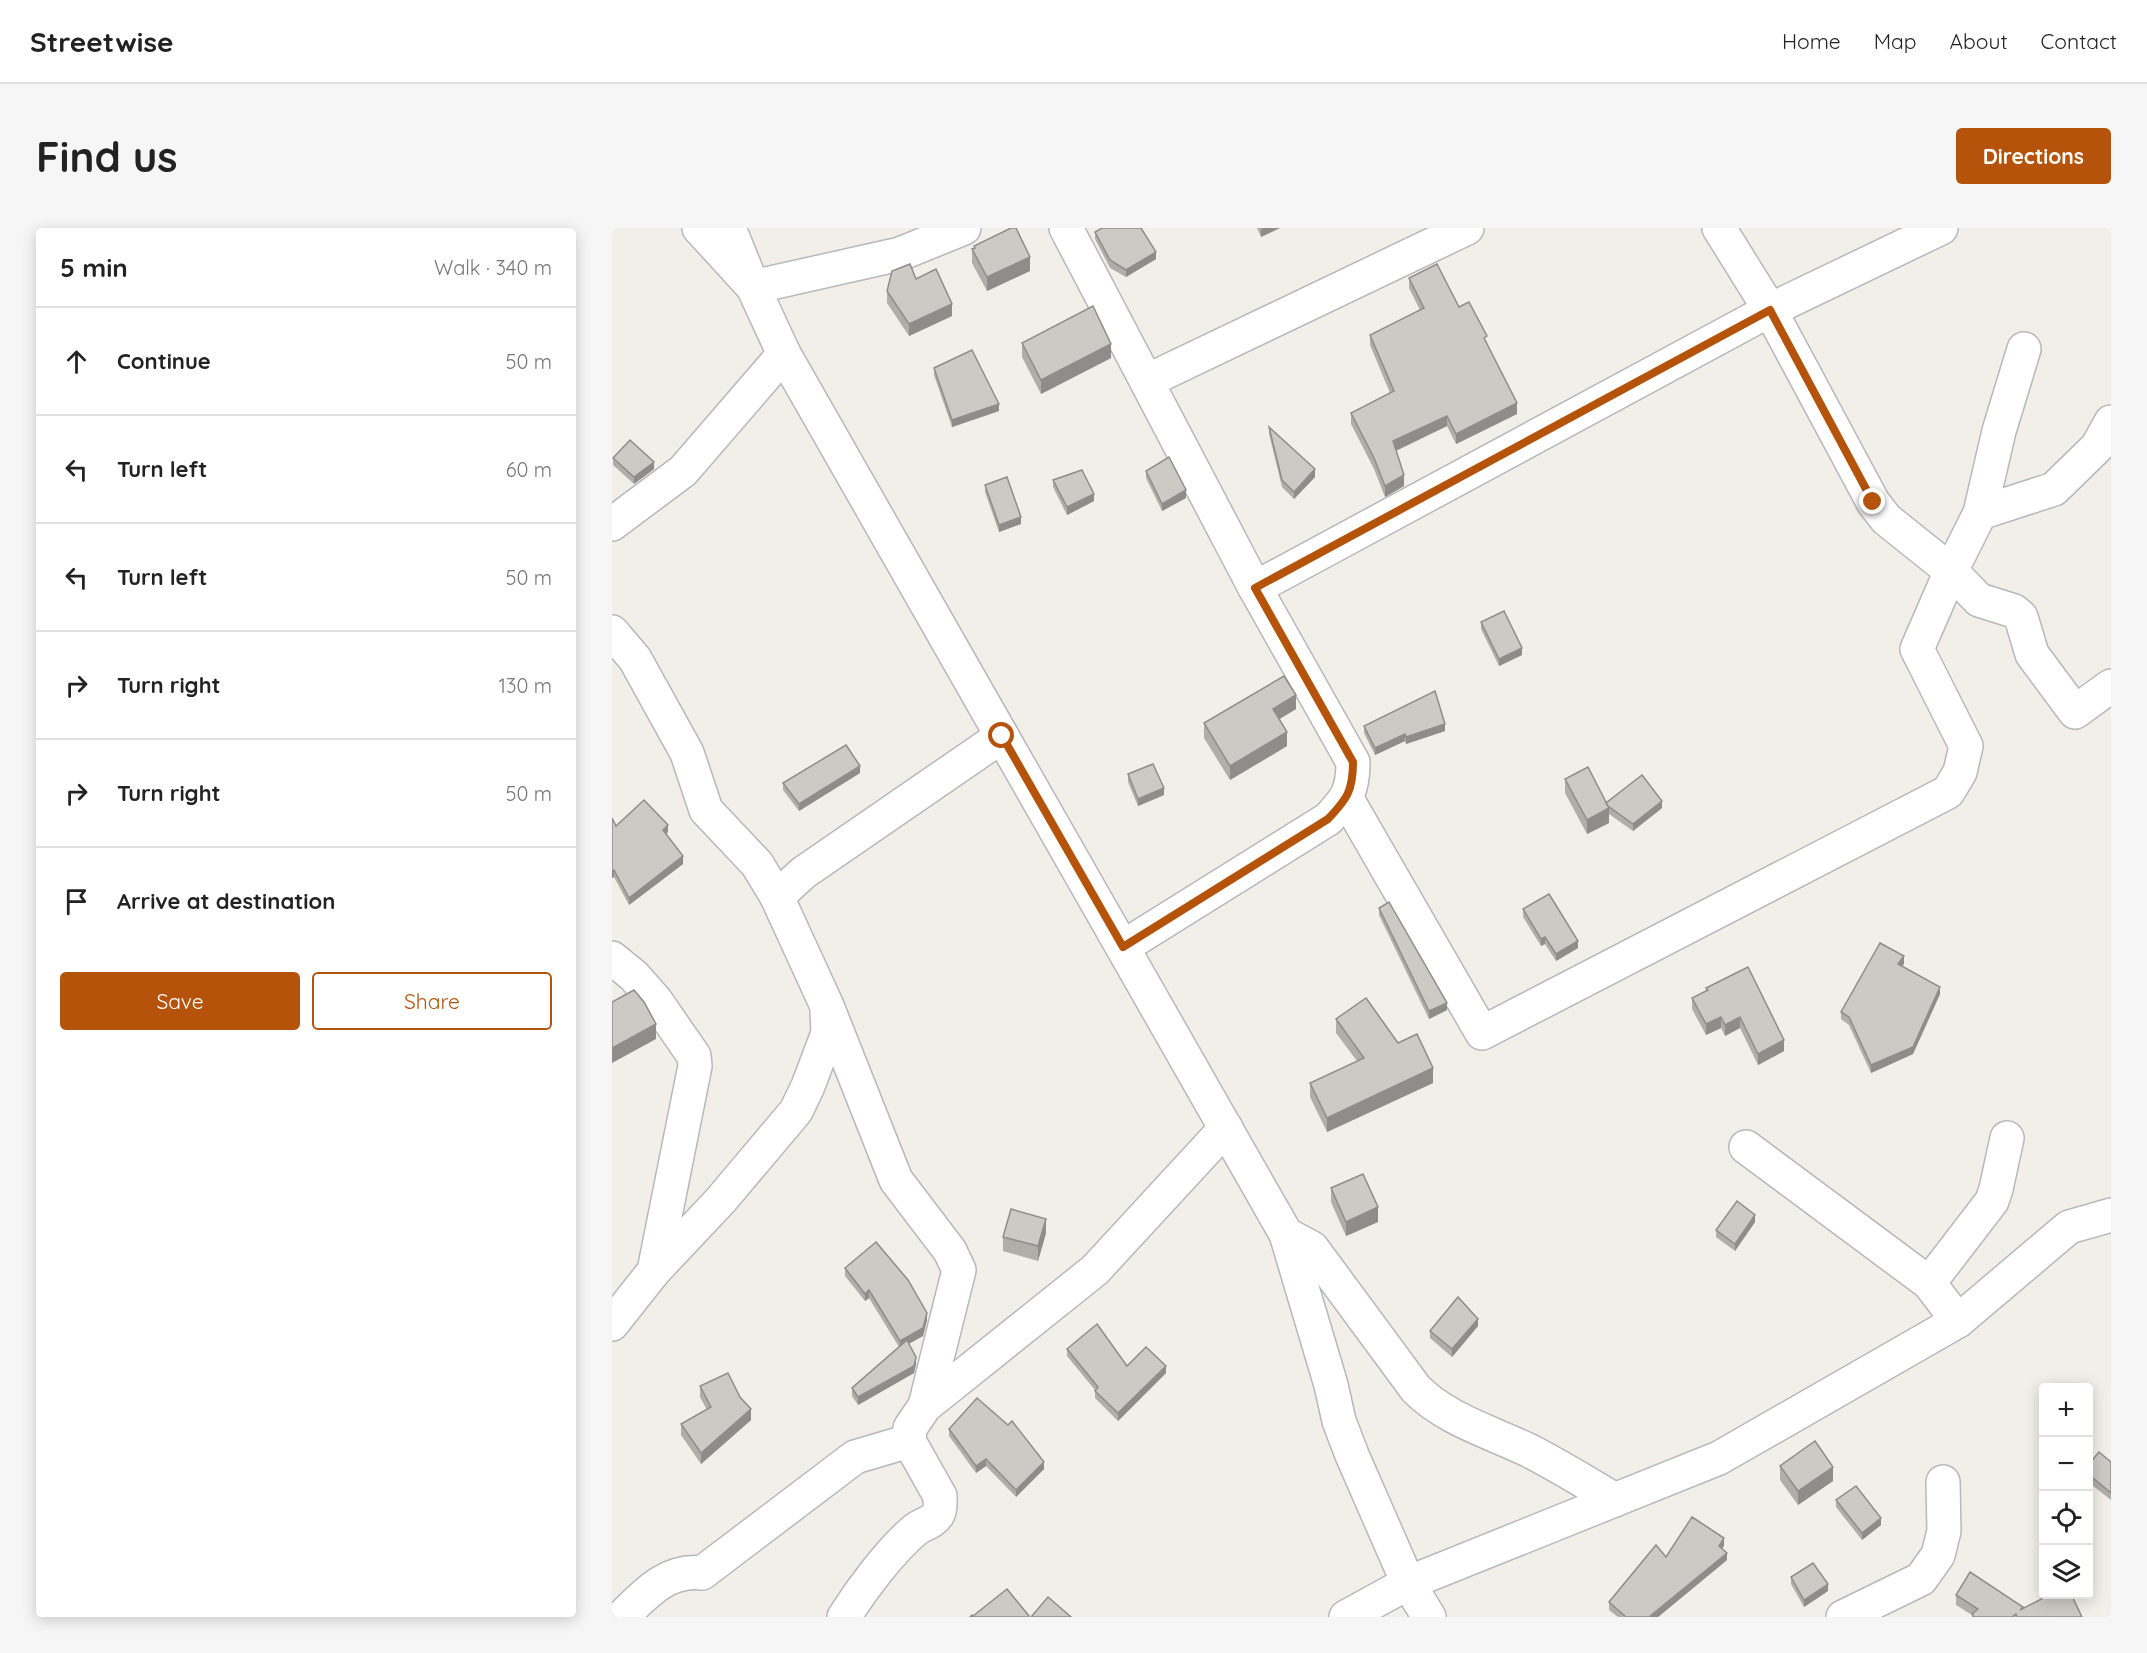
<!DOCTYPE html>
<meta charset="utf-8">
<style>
:root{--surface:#fff;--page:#f6f6f6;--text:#222;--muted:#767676;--line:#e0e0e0;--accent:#b45309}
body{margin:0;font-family:Quicksand,sans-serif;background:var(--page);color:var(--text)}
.controls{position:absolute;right:18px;bottom:18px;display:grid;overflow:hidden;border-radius:6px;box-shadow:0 3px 15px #0003}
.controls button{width:54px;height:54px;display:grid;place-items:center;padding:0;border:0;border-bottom:2px solid var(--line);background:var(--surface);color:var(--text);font:30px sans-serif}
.stop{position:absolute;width:18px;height:18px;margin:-14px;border:4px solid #b45309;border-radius:50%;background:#fff}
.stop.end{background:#b45309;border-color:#fff;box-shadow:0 2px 6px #0008}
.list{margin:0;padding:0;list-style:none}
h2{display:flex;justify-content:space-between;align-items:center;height:78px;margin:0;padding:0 24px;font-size:26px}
h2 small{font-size:20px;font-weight:400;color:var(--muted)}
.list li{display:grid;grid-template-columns:39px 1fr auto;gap:18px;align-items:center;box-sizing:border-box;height:108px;padding:0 24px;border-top:2px solid var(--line)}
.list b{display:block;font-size:22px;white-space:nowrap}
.list em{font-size:20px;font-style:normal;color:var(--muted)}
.actions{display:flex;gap:12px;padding:18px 24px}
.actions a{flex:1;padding:14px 0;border:2px solid var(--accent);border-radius:6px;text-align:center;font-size:21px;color:var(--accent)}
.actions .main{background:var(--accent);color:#fff}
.icon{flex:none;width:33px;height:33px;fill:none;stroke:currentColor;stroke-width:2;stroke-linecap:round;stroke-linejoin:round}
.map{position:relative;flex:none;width:1499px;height:1389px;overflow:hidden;border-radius:6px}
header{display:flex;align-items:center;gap:36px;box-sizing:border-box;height:84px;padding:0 30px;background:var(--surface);border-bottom:2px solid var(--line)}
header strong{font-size:28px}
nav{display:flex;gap:33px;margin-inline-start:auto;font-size:21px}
.intro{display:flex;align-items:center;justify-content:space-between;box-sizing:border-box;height:144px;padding:0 36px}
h1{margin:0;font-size:42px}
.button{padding:15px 27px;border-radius:6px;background:var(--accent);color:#fff;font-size:21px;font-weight:700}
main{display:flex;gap:36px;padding:0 36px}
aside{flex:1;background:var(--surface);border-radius:6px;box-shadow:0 3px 15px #0003}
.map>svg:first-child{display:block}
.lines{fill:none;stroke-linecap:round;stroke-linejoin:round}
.street-casing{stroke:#b5b8bc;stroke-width:36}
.secondary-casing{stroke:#b6babf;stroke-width:36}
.street{stroke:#fff;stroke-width:33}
.secondary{stroke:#fff;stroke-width:33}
.wall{fill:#afaea9}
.shaded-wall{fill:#8f8d8a}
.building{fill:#cccac5;stroke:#8f8d8a;stroke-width:1.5}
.route{stroke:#b45309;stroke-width:8}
</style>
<header>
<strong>Streetwise</strong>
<nav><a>Home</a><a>Map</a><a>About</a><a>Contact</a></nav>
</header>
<div class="intro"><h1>Find us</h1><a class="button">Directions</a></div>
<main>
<aside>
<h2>5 min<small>Walk · 340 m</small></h2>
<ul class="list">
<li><svg class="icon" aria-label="ahead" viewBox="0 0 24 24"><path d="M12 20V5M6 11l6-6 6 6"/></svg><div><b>Continue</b></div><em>50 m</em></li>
<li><svg class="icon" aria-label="left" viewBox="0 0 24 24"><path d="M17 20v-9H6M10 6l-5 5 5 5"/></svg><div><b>Turn left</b></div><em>60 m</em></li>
<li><svg class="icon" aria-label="left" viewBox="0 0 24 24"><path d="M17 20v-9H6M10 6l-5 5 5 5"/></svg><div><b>Turn left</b></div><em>50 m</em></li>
<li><svg class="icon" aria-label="right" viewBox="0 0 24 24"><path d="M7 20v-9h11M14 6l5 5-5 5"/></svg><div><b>Turn right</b></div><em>130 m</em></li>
<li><svg class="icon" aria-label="right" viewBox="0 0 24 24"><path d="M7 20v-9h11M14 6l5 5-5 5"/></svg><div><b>Turn right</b></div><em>50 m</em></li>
<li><svg class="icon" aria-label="arrive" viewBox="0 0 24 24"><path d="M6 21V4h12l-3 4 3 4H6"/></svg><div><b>Arrive at destination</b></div></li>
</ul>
<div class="actions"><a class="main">Save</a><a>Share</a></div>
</aside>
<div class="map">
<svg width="1499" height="1389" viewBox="0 0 1499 1389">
<rect width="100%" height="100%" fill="#f1efe8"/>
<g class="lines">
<!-- street casing -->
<g class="street-casing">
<g id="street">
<polyline points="87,0 141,59 288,26 352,0"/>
<polyline points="117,0 141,59 172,126 674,1006 719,1157 727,1193 740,1227 796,1355 817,1389"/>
<path d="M454 0 643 360 741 534C741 563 735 571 716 591L511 719"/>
<polyline points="1107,0 1158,82 1261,274 1274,291 1339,343 1367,372 1402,383 1409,389 1420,426 1463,484 1499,458"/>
<polyline points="535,153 855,0"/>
<polyline points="1368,285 1387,203 1412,121"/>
<polyline points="0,296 71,243 172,126"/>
<polyline points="643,360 1158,82 1329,0"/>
<polyline points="0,404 23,431 75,525 94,582 145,636 165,669 215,778 284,952 338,1023 347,1042 313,1178"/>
<polyline points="735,571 870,805 1336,564 1348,544 1354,518 1305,421 1339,343 1368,285 1442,261 1485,219 1499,194"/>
<polyline points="165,669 191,645 390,508"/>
<polyline points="0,730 22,748 44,773 82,828 83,838 42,1043"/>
<polyline points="1134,919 1317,1055 1346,1093"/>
<path d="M674 1006 700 1020 804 1161C835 1192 879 1204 918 1223 947 1238 975 1255 1003 1272"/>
<polyline points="1317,1055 1380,973 1384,961 1395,910"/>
<polyline points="0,1096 42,1043 109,972 184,883 196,858 216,805 215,783"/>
<path d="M10 1389C33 1366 55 1341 90 1345L243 1229 297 1213"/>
<path d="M232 1389C249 1362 278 1323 303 1302 310 1296 321 1295 326 1286 329 1281 328 1274 328 1268L297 1213 298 1200 313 1178 483 1042 614 900"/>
<polyline points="1231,1389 1309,1351 1326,1327 1332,1303 1331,1254"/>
</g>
</g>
<!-- secondary casing -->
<g class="secondary-casing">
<polyline id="secondary" points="734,1389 796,1355 1107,1230 1346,1093 1457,999 1499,987"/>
</g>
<!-- street -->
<use href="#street" class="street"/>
<!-- secondary -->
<use href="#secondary" class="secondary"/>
</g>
<!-- wall -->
<g class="wall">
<polygon points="645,0 668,0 649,9"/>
<polygon points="483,4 544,31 514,49 498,40 483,11"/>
<polygon points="362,18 418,43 375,63 360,35 360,21 362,20"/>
<polygon points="797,50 847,79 875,117 905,186 844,216 835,198 784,223 792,258 773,269 762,241 739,196 739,185 778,165 758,117 758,107 808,82 797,60"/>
<polygon points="304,51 340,88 297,108 275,75 275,63"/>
<polygon points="410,115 499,130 429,166 410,129"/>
<polygon points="322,140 387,183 340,199 322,147"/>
<polygon points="657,199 703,249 682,271 670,259 657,206"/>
<polygon points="1,230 42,241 22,256 1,237"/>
<polygon points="534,243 574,270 550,283 534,250"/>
<polygon points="441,252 482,273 455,287 441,259"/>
<polygon points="373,257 409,296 387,304 373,264"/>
<polygon points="869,394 910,427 887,438 869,401"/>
<polygon points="684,481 667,491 675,518 618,552 592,510 592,495"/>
<polygon points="752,498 833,503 794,516 793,513 763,527 752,505"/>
<polygon points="248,545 187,583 171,562 171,555"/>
<polygon points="516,546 552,567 526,578 516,554"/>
<polygon points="953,551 994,575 1050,580 1021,603 997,586 997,595 975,606 953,565"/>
<polygon points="0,590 4,598 56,604 54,606 71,636 17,677 2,649 0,650"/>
<polygon points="767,680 835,782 817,791 767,687"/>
<polygon points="911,681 966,720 944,733 933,716 929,718 911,689"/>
<polygon points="1292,736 1290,738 1328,766 1301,826 1259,845 1237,797 1229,791 1229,784"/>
<polygon points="1094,760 1172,823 1146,837 1128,800 1113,808 1109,800 1094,807 1080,781 1080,770 1094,763"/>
<polygon points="724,791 786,815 821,855 715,904 698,869 698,855 745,833 724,805"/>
<polygon points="719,960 766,994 734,1008 719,974"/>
<polygon points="1143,994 1123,1023 1104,1009 1104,1002"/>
<polygon points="434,1005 426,1033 391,1023 391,1009"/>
<polygon points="233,1040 315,1092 311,1108 297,1116 304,1136 302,1145 246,1177 240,1168 240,1160 287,1119 257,1070 253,1073 233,1048"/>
<polygon points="866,1098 840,1129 818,1110 818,1103"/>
<polygon points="455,1121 515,1138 554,1145 506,1193 483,1170 483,1162 455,1128"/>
<polygon points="88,1158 139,1192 89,1236 69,1207 69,1196 95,1182 88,1169"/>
<polygon points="337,1201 432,1241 404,1269 374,1238 364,1245 337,1208"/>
<polygon points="1499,1234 1499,1272 1476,1254 1476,1237"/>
<polygon points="1168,1238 1221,1253 1186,1277 1168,1252"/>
<polygon points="1224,1272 1269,1297 1250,1312 1224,1279"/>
<polygon points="1112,1318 1110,1320 1115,1332 1046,1389 1006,1389 997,1382 997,1374"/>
<polygon points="1179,1349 1216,1363 1192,1379 1179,1356"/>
<polygon points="1344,1367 1411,1380 1470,1389 1360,1389 1360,1387 1344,1377"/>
</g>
<!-- shaded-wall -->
<g class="shaded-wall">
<polygon points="652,0 668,0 649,9 649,1"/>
<polygon points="544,24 544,31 514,49 514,42"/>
<polygon points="418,29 418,43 375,63 375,49"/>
<polygon points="340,76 340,88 297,108 297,96"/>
<polygon points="499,116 499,130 429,166 429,152"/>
<polygon points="905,175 905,186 844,216 844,206"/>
<polygon points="387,176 387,183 340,199 340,192"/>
<polygon points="835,188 835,198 781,224 781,213"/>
<polygon points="42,234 42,241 22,256 22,249"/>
<polygon points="703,241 703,249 682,271 682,264"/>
<polygon points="792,247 792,258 773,269 773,258"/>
<polygon points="574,262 574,270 550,283 550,276"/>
<polygon points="482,266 482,273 455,287 455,279"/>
<polygon points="409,289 409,296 387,304 387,297"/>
<polygon points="910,420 910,427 887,438 887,431"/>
<polygon points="684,467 684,481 661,495 661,481"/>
<polygon points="833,496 833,503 794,516 794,509"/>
<polygon points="675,504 675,518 618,552 618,538"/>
<polygon points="793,506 793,513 763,527 763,520"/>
<polygon points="248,538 248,545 187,583 187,576"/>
<polygon points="552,560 552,567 526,578 526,571"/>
<polygon points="1050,573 1050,580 1021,603 1021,596"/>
<polygon points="997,580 997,595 975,606 975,592"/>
<polygon points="56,597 56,604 51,609 51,602"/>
<polygon points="71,628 71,636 17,677 17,670"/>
<polygon points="2,642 2,649 0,650 0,643"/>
<polygon points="933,709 933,716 929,718 929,711"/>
<polygon points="966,713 966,720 944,733 944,726"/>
<polygon points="1292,728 1292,736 1286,743 1286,736"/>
<polygon points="1328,759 1328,766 1301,826 1259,845 1259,837"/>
<polygon points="835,775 835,782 817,791 817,783"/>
<polygon points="1109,789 1109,800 1094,807 1094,796"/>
<polygon points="1128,789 1128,800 1113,808 1113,797"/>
<polygon points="44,796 44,811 0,835 0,820"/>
<polygon points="1172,812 1172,823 1146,837 1146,826"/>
<polygon points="821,840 821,855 715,904 715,890"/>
<polygon points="766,979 766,994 734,1008 734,994"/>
<polygon points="1143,987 1143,994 1123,1023 1123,1016"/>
<polygon points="434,991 434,1005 426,1033 426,1018"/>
<polygon points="257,1062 257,1070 253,1073 253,1066"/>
<polygon points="315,1085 315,1092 311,1108 288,1120 288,1113"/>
<polygon points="866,1091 866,1098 840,1129 840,1121"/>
<polygon points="304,1129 304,1136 302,1145 246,1177 246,1169"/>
<polygon points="554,1138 554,1145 506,1193 506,1185"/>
<polygon points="139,1181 139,1192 89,1236 89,1225"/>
<polygon points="374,1231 374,1238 364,1245 364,1238"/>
<polygon points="432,1234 432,1241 404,1269 404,1262"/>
<polygon points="1221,1239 1221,1253 1186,1277 1186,1263"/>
<polygon points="1269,1290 1269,1297 1250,1312 1250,1305"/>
<polygon points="1112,1310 1112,1318 1107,1325 1107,1318"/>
<polygon points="1115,1325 1115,1332 1046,1389 1037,1389"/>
<polygon points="1216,1356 1216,1363 1192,1379 1192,1372"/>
</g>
<!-- building -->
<g class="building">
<polygon points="399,0 404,0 418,29 375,49 360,21 363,20 362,18"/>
<polygon points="490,0 529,0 544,24 514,42 498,32 483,4"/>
<polygon points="298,36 304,51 324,41 340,76 297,96 275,63 280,43"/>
<polygon points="825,36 847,79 857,74 875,108 872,110 905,175 844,206 835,188 781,213 792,247 773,258 762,230 739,185 782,163 758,107 812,80 797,50"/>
<polygon points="481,78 499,116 429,152 410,115"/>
<polygon points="360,122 387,176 340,192 322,140"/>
<polygon points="657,199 703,241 682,264 670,252"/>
<polygon points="18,212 42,234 22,249 1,230"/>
<polygon points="557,229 574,262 550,276 534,243"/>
<polygon points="470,242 482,266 455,279 441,252"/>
<polygon points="395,249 409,289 387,297 373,257"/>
<polygon points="892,383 910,420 887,431 869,394"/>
<polygon points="672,448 684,467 661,481 675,504 618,538 592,495"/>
<polygon points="823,463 833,496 794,509 793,506 763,520 752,498"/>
<polygon points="234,517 248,538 187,576 171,555"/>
<polygon points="541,536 552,560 526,571 516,546"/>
<polygon points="976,539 997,580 975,592 953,551"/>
<polygon points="1030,547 1050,573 1021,596 996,578 994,575"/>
<polygon points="32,572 56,597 51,602 71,628 17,670 2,642 0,643 0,590 4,598"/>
<polygon points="937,666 966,713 944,726 933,709 929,711 911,681"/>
<polygon points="777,674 835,775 817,783 767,680"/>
<polygon points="1268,715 1292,728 1286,736 1328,759 1301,819 1259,837 1237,789 1229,784"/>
<polygon points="1136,739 1172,812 1146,826 1128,789 1113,797 1109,789 1094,796 1080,770 1096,762 1094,760"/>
<polygon points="22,762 32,774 44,796 0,820 0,774"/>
<polygon points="754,770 786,815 805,806 821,840 715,890 698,855 752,830 724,791"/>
<polygon points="751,946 766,979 734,994 719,960"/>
<polygon points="1125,973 1143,987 1123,1016 1104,1002"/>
<polygon points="399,981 434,991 426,1018 391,1009"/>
<polygon points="264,1014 296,1052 315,1085 311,1100 288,1113 257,1062 253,1066 233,1040"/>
<polygon points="846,1069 866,1091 840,1121 818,1103"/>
<polygon points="485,1096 515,1138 534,1119 554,1138 506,1185 483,1163 486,1159 455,1121"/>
<polygon points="295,1112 304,1129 302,1138 246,1169 240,1160"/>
<polygon points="116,1145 128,1169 139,1181 89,1225 69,1196 99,1179 88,1158"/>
<polygon points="365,1170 396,1197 400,1193 432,1234 404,1262 374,1231 364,1238 337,1201"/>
<polygon points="1203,1213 1221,1239 1186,1263 1168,1238"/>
<polygon points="1487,1224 1499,1234 1499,1265 1476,1246 1476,1237"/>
<polygon points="1244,1258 1269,1290 1250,1305 1224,1272"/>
<polygon points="1080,1289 1112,1310 1107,1318 1115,1325 1037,1389 1014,1389 997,1374 1044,1317 1054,1329"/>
<polygon points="1201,1335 1216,1356 1192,1372 1179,1349"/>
<polygon points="1358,1344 1411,1379 1408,1382 1439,1366 1459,1366 1470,1389 1405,1389 1404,1386 1400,1389 1362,1389 1360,1386 1366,1381 1344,1367"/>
<polygon points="395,1361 417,1388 416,1389 358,1389 360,1387 361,1388"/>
<polygon points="436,1369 459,1389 419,1389"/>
</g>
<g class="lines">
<!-- route -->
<path class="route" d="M390 508 511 719 716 591C735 571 741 563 741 534L643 360 1158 82 1261 274"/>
</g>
</svg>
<div class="controls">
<button>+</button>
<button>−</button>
<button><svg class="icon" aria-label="locate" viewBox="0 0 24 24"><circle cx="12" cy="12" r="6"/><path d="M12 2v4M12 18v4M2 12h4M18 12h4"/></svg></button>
<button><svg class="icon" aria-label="layers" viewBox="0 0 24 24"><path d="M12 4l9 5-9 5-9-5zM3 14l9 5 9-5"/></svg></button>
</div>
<div class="stop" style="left:390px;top:508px"></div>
<div class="stop end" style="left:1261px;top:274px"></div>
</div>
</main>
